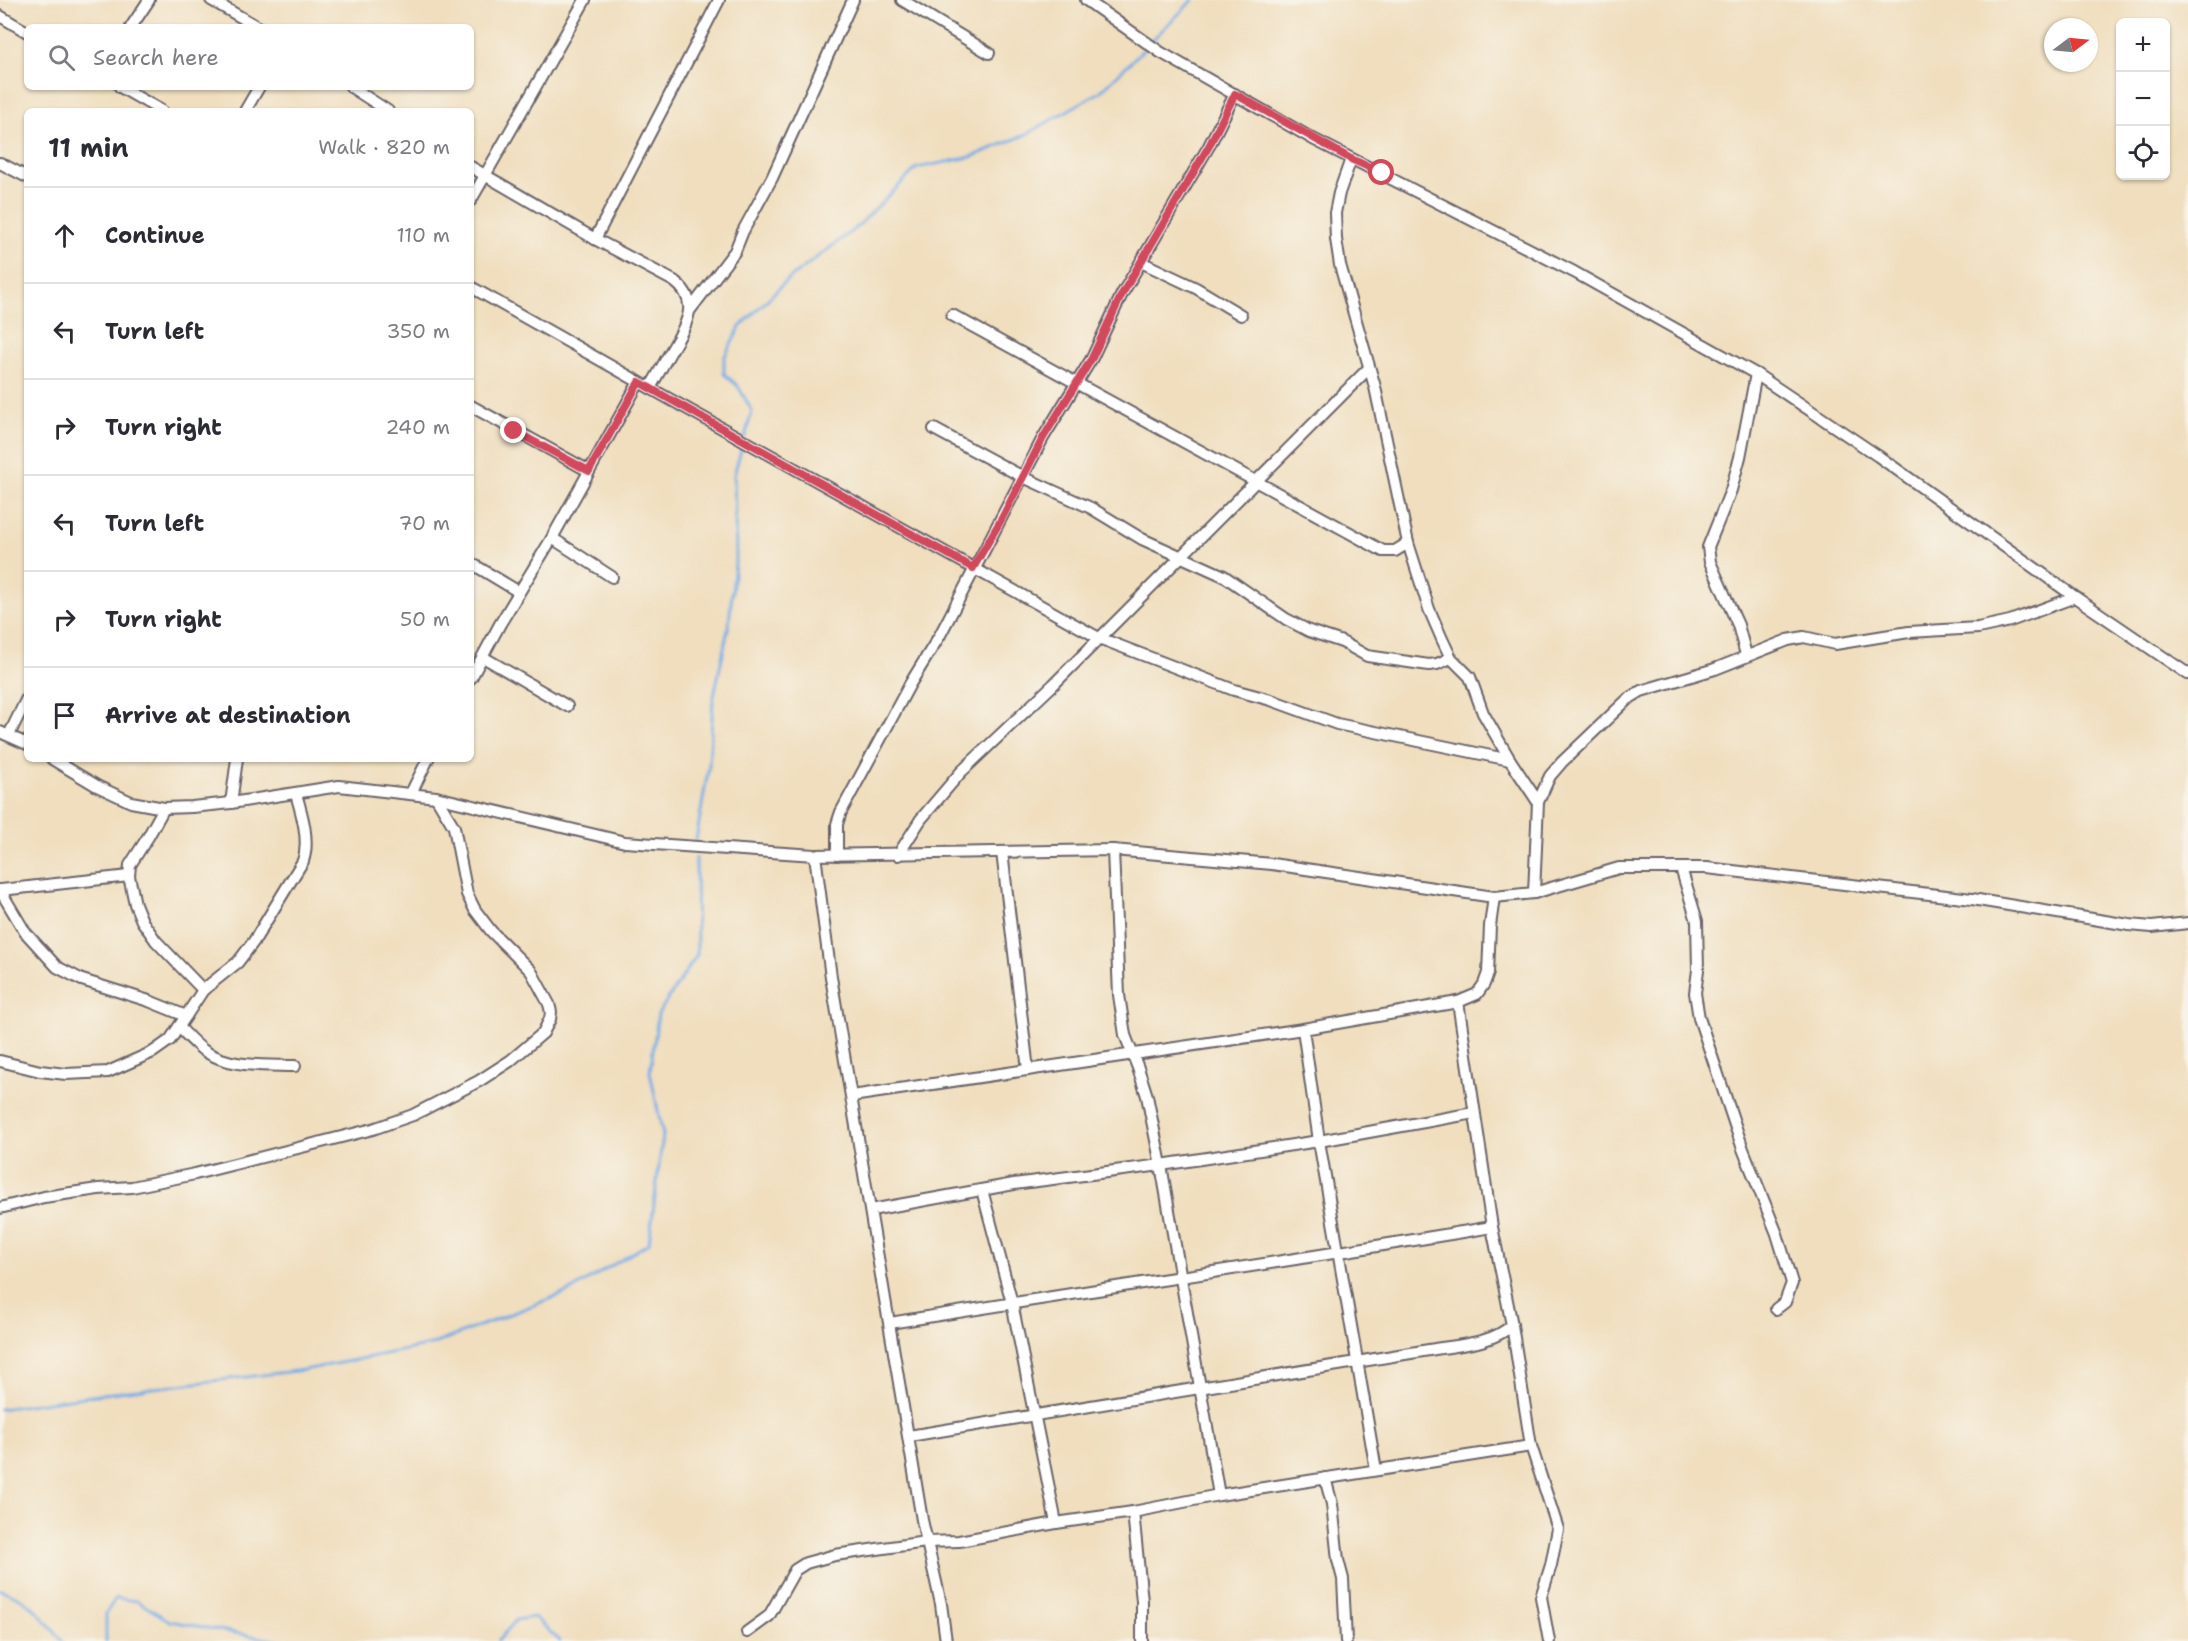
<!DOCTYPE html>
<meta charset="utf-8">
<style>
:root{--surface:#fff;--page:#f2f2f3;--text:#2b2b33;--muted:#7c7c81;--line:#e1e1e2}
body{margin:0;font-family:"Shantell Sans",sans-serif;background:var(--page);color:var(--text)}
.controls{position:absolute;right:18px;top:18px;display:grid;overflow:hidden;border-radius:9px;box-shadow:0 2px 4px #0004}
.controls button{width:54px;height:54px;display:grid;place-items:center;padding:0;border:0;border-bottom:2px solid var(--line);background:var(--surface);color:var(--text);font:30px sans-serif}
.compass{position:absolute;left:2044px;top:18px;width:54px;height:54px;border-radius:50%;background:var(--surface);box-shadow:0 2px 4px #0004;rotate:74deg}
.stop{position:absolute;width:18px;height:18px;margin:-14px;border:4px solid #d1495b;border-radius:50%;background:#fff}
.stop.end{background:#d1495b;border-color:#fff;box-shadow:0 2px 6px #0008}
.list{margin:0;padding:0;list-style:none}
h2{display:flex;justify-content:space-between;align-items:center;height:78px;margin:0;padding:0 24px;font-size:26px}
h2 small{font-size:20px;font-weight:400;color:var(--muted)}
.list li{display:grid;grid-template-columns:39px 1fr auto;gap:18px;align-items:center;box-sizing:border-box;height:96px;padding:0 24px;border-top:2px solid var(--line)}
.list b{display:block;font-size:22px;white-space:nowrap}
.list em{font-size:20px;font-style:normal;color:var(--muted)}
.icon{flex:none;width:33px;height:33px;fill:none;stroke:currentColor;stroke-width:2;stroke-linecap:round;stroke-linejoin:round}
.map{position:relative;flex:none;width:2188px;height:1641px;overflow:hidden}
.search{position:absolute;background:var(--surface);box-shadow:0 2px 4px #0004;left:24px;top:24px;width:450px;height:66px;display:flex;align-items:center;gap:15px;box-sizing:border-box;padding:0 21px;border-radius:9px;color:var(--muted);font-size:22px}
.panel{position:absolute;background:var(--surface);box-shadow:0 2px 4px #0004;left:24px;top:108px;width:450px;height:654px;border-radius:9px}
.map>svg:first-child{display:block}
.lines{fill:none;stroke-linecap:round;stroke-linejoin:round}
.stream{stroke:#7aace5;stroke-width:3}
.street-casing{stroke:#6a6469;stroke-width:14}
.street{stroke:#fff;stroke-width:10}
.route{stroke:#d1495b;stroke-width:8}
</style>
<div class="map">
<svg width="2188" height="1641" viewBox="0 0 2188 1641">
<rect width="100%" height="100%" fill="#f7f3e8"/>
<filter id="ink" filterUnits="userSpaceOnUse"><feTurbulence type="fractalNoise" baseFrequency=".0167" numOctaves="2"/><feDisplacementMap in="SourceGraphic" scale="12" xChannelSelector="R" yChannelSelector="G"/><feConvolveMatrix kernelMatrix="1 2 1 2 8 2 1 2 1" color-interpolation-filters="sRGB"/></filter>
<filter id="wash" filterUnits="userSpaceOnUse"><feTurbulence type="fractalNoise" baseFrequency=".008" numOctaves="4" result="noise"/><feDisplacementMap in="SourceGraphic" scale="24" xChannelSelector="R" yChannelSelector="G"/><feGaussianBlur stdDeviation="1.35" result="paint"/><feColorMatrix in="noise" values="0 0 0 0 0 0 0 0 0 0 0 0 0 0 0 0 0 1.4 0 .05"/><feComposite in="paint" operator="in"/></filter>
<g filter="url(#wash)">
<rect width="100%" height="100%" fill="#f0debe"/>
<g class="lines">
<!-- stream -->
<g class="stream">
<polyline points="1151,41 1193,0"/>
<polyline points="745,437 752,411 738,386 724,374 724,358 740,327 786,281 857,227 917,168 971,157 1025,135 1100,92 1147,46"/>
<polyline points="696,840 709,765 713,701 729,624 736,553 734,475 743,443"/>
<polyline points="0,1409 111,1393 304,1370 431,1345 570,1291 649,1243 663,1135 650,1072 658,1014 697,955 696,858"/>
<path d="M0 1590C31 1598 42 1617 62 1641"/>
<polyline points="106,1641 106,1613 116,1598 137,1601 170,1621 279,1641"/>
<polyline points="498,1641 516,1620 534,1617 560,1641"/>
</g>
</g>
</g>
<g filter="url(#ink)">
<g class="lines">
<!-- street casing -->
<g class="street-casing">
<g id="street">
<polyline points="211,0 258,27"/>
<polyline points="902,0 989,53"/>
<polyline points="1086,0 1160,52 1313,139 1574,272 1756,374 1878,456 2075,597 2188,674"/>
<polyline points="0,16 27,32"/>
<polyline points="131,27 149,0"/>
<polyline points="120,87 162,111"/>
<polyline points="351,87 388,111"/>
<polyline points="245,111 259,87"/>
<polyline points="1351,159 1339,193 1335,213 1336,239 1340,265 1375,387 1408,543 1429,609 1442,639 1451,658 1470,677 1483,713 1510,760 1538,802 1534,893"/>
<polyline points="0,163 27,177"/>
<path d="M471 167 595 239 674 281C703 302 684 328 671 351 664 363 657 376 650 388"/>
<polyline points="471,200 585,0"/>
<polyline points="595,239 719,0"/>
<polyline points="1141,262 1196,288 1241,315"/>
<polyline points="471,287 639,382 552,538 500,624 471,678"/>
<polyline points="690,310 735,251 743,231 772,178 853,0"/>
<polyline points="952,315 1383,551 1395,551 1408,543"/>
<polyline points="639,382 1099,638 1234,690 1271,700 1337,724 1510,760"/>
<polyline points="471,406 589,471"/>
<polyline points="934,429 1023,477 1091,508 1142,539 1224,576 1286,619 1309,631 1342,642 1367,656 1429,665 1437,664 1451,658"/>
<polyline points="552,538 612,577"/>
<polyline points="471,563 519,592"/>
<polyline points="1746,655 1738,625 1710,562 1708,547 1731,490 1740,457 1756,374"/>
<polyline points="483,657 567,706"/>
<polyline points="0,732 27,744"/>
<polyline points="9,735 27,698"/>
<polyline points="52,759 97,786 131,802 164,808 192,807 231,803 339,786 436,797 625,842 815,855 1113,850 1272,864 1494,897 1534,893 1619,868 1707,868 1972,899 2129,925 2152,927 2188,923"/>
<polyline points="411,793 428,759"/>
<polyline points="1538,802 1550,776 1562,762 1628,699 1641,691 1715,669 1788,640 1804,637 1835,644 1909,632 1978,628 2010,621 2075,597"/>
<polyline points="231,803 237,759"/>
<polyline points="164,808 148,837 130,865 129,876 135,904 142,921 156,941 203,990"/>
<polyline points="1113,850 1119,995 1125,1035 1138,1068 1147,1096 1161,1165 1219,1495"/>
<polyline points="1002,852 1028,1070"/>
<polyline points="815,855 831,977 922,1520 941,1604 946,1641"/>
<polyline points="837,855 837,824 841,812 910,684 940,635 1043,438 1092,358 1122,294 1209,146 1235,94"/>
<polyline points="898,855 921,819 961,772 1053,685 1369,368"/>
<polyline points="1681,868 1697,921 1698,970 1695,993 1699,1018 1743,1149 1777,1234 1792,1283 1785,1302 1776,1309"/>
<path d="M0 890 25 932 57 967 82 980 149 1001 186 1016 203 990 238 962 254 941 303 861C310 841 302 814 296 794"/>
<polyline points="1,890 129,876"/>
<path d="M179 1027C187 1035 194 1043 203 1050 229 1068 265 1065 295 1066"/>
<polyline points="1303,1029 1319,1141 1376,1470"/>
<polyline points="0,1061 40,1071 66,1074 108,1072 153,1052 170,1040 186,1016"/>
<polyline points="852,1096 1303,1029 1458,1002"/>
<polyline points="982,1190 1012,1303 1056,1523"/>
<polyline points="0,1208 44,1197 98,1189 132,1187 195,1174 373,1129 413,1115 479,1081 510,1061 543,1033 550,1019 551,1012 549,1004 531,971 491,931 475,910 467,894 454,827 436,797"/>
<polyline points="871,1210 1014,1184 1161,1165 1319,1141 1474,1113"/>
<path d="M890 1323C1091 1290 1292 1261 1492 1227"/>
<path d="M909 1436 1429 1350C1456 1345 1491 1345 1512 1325"/>
<polyline points="1531,1446 1558,1529 1551,1565 1541,1597 1549,1641"/>
<polyline points="1325,1478 1332,1504 1338,1560 1343,1579 1346,1641"/>
<polyline points="1133,1512 1142,1601 1142,1641"/>
<polyline points="747,1632 769,1616 795,1570 806,1563 835,1555 926,1542 959,1541 1056,1523 1133,1512 1219,1495 1531,1446 1512,1325 1492,1227 1458,1002 1477,994 1484,984 1488,973 1490,926 1494,897"/>
</g>
</g>
<!-- street -->
<use href="#street" class="street"/>
</g>
</g>
<g class="lines" filter="url(#ink)">
<!-- route -->
<polyline class="route" points="514,431 589,471 639,382 973,568 1001,520 1043,438 1092,358 1122,294 1209,146 1235,94 1351,159 1382,173"/>
</g>
</svg>
<div class="controls">
<button>+</button>
<button>−</button>
<button><svg class="icon" aria-label="locate" viewBox="0 0 24 24"><circle cx="12" cy="12" r="6"/><path d="M12 2v4M12 18v4M2 12h4M18 12h4"/></svg></button>
</div>
<svg class="compass" viewBox="-18 -18 36 36"><path d="M0-13l5 13h-10z" fill="#e53935"/><path d="M0 13l5-13h-10z" fill="#7c7c81"/></svg>
<div class="stop" style="left:1382px;top:173px"></div>
<div class="stop end" style="left:514px;top:431px"></div>
<div class="search"><svg class="icon" aria-label="search" viewBox="0 0 24 24"><circle cx="10" cy="10" r="6"/><path d="M15 15l6 6"/></svg>Search here</div>
<section class="panel">
<h2>11 min<small>Walk · 820 m</small></h2>
<ul class="list">
<li><svg class="icon" aria-label="ahead" viewBox="0 0 24 24"><path d="M12 20V5M6 11l6-6 6 6"/></svg><div><b>Continue</b></div><em>110 m</em></li>
<li><svg class="icon" aria-label="left" viewBox="0 0 24 24"><path d="M17 20v-9H6M10 6l-5 5 5 5"/></svg><div><b>Turn left</b></div><em>350 m</em></li>
<li><svg class="icon" aria-label="right" viewBox="0 0 24 24"><path d="M7 20v-9h11M14 6l5 5-5 5"/></svg><div><b>Turn right</b></div><em>240 m</em></li>
<li><svg class="icon" aria-label="left" viewBox="0 0 24 24"><path d="M17 20v-9H6M10 6l-5 5 5 5"/></svg><div><b>Turn left</b></div><em>70 m</em></li>
<li><svg class="icon" aria-label="right" viewBox="0 0 24 24"><path d="M7 20v-9h11M14 6l5 5-5 5"/></svg><div><b>Turn right</b></div><em>50 m</em></li>
<li><svg class="icon" aria-label="arrive" viewBox="0 0 24 24"><path d="M6 21V4h12l-3 4 3 4H6"/></svg><div><b>Arrive at destination</b></div></li>
</ul>
</section>
</div>
